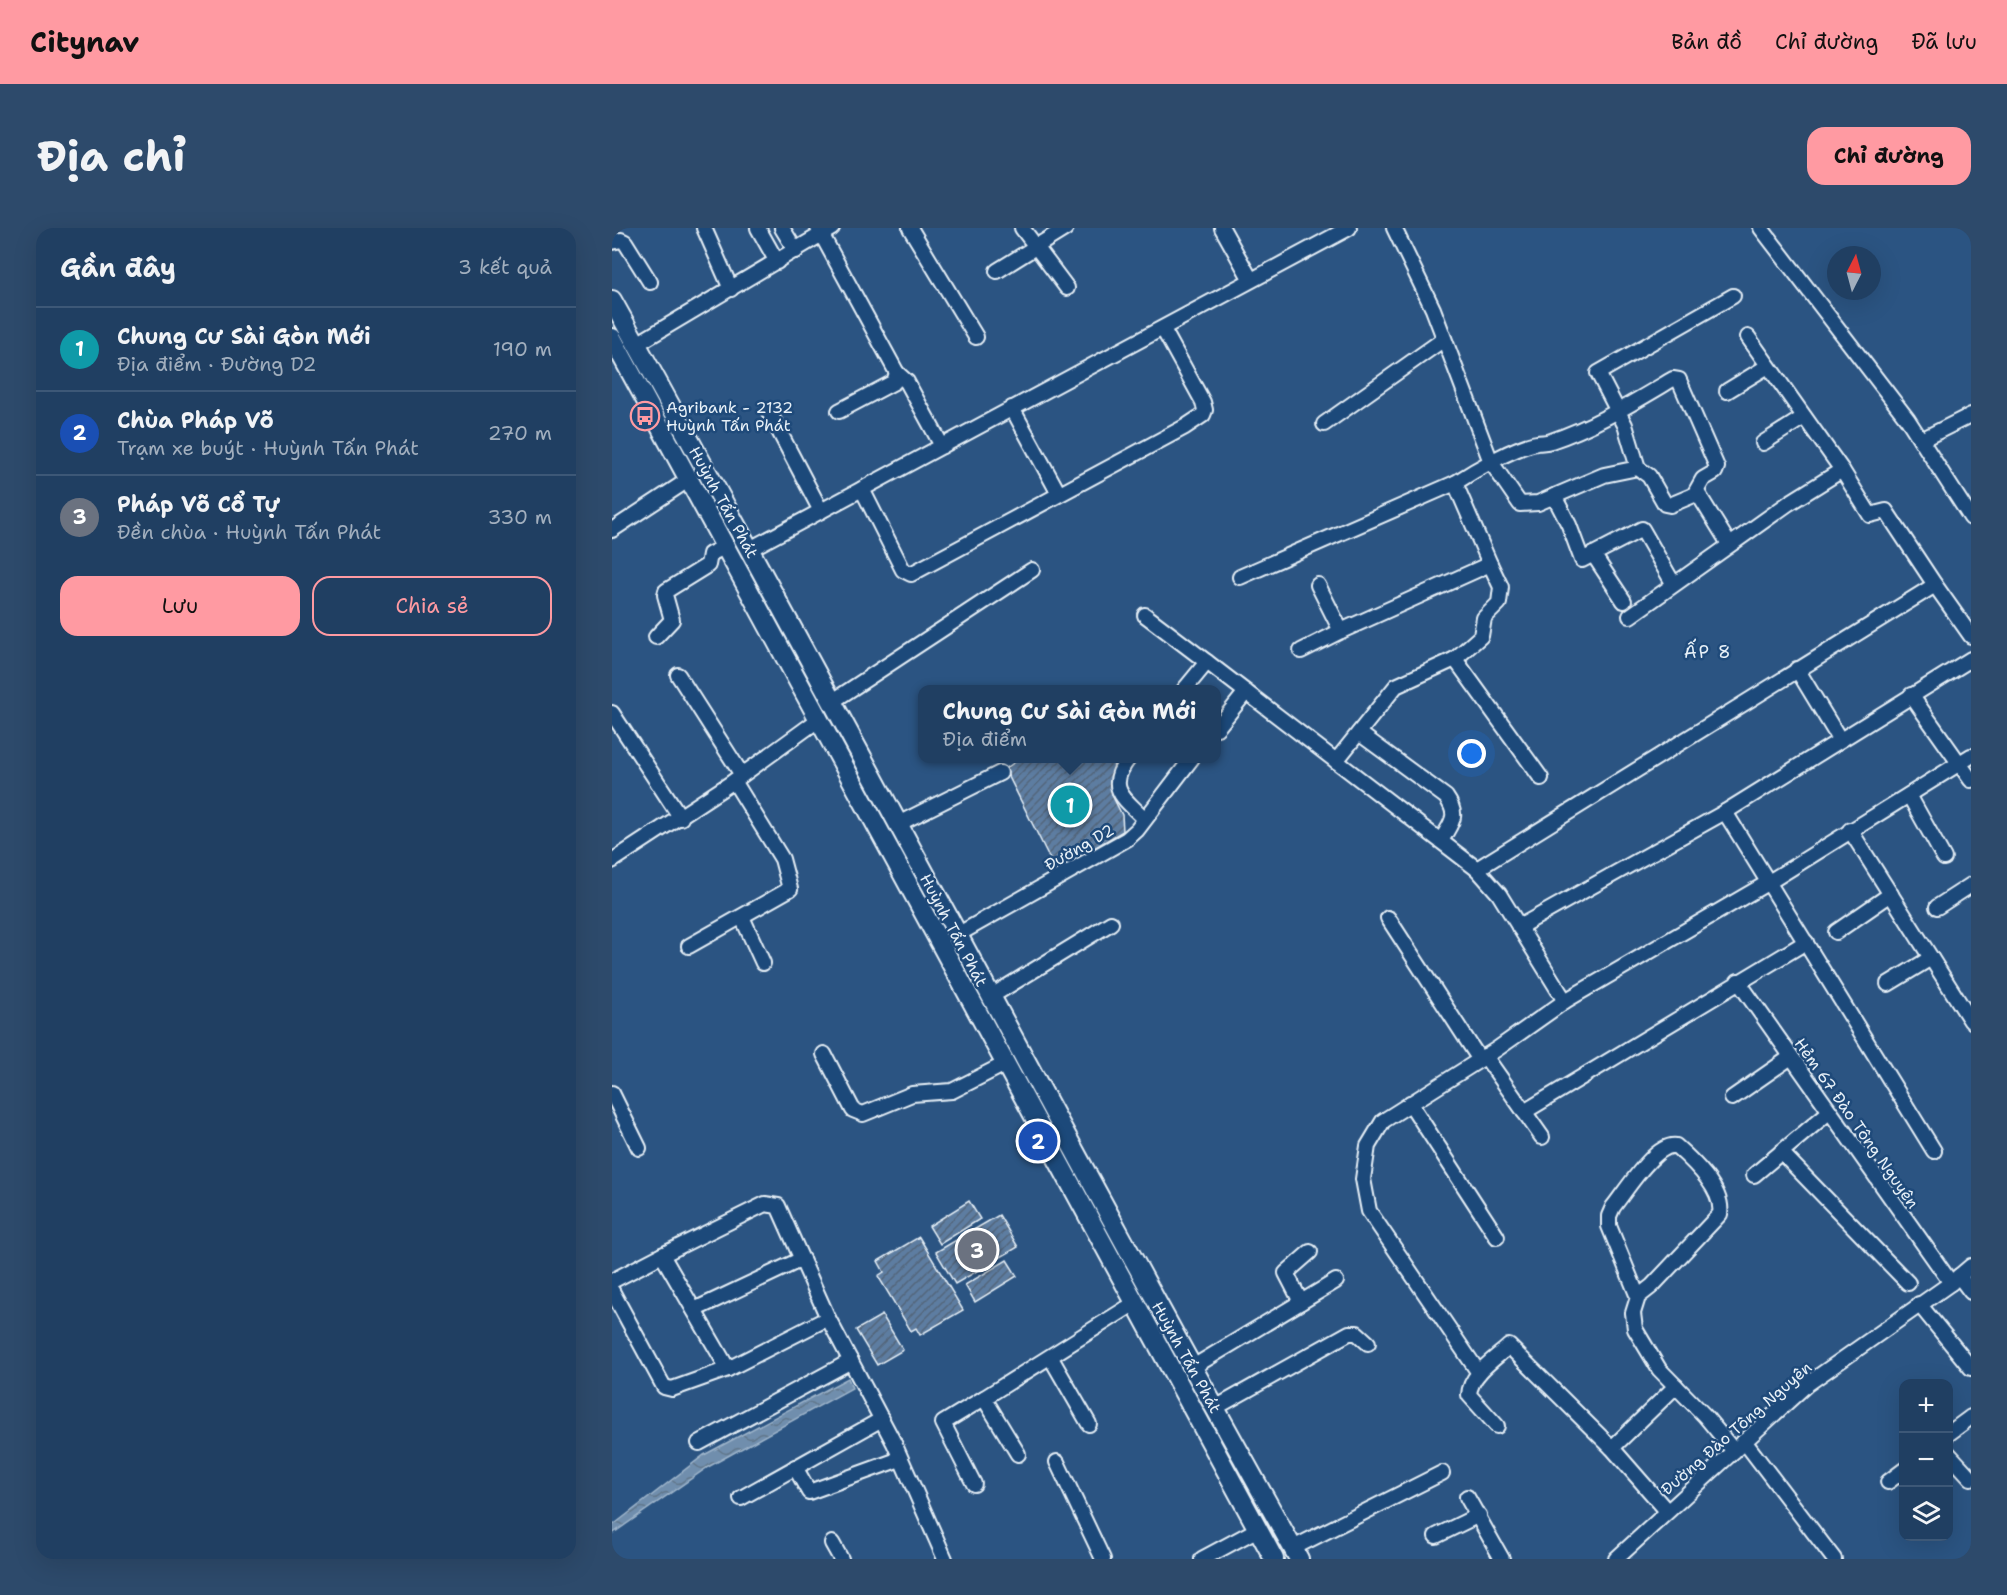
<!DOCTYPE html>
<html lang="vi">
<meta charset="utf-8">
<style>
:root{--surface:#203f62;--page:#2d4a6b;--text:#f1f3f6;--muted:#a2afbe;--line:#3d5877;--accent:#ff9aa2}
body{margin:0;font-family:"Shantell Sans",sans-serif;background:var(--page);color:var(--text)}
.controls{position:absolute;right:18px;bottom:18px;display:grid;overflow:hidden;border-radius:12px;box-shadow:0 6px 24px #0002}
.controls button{width:54px;height:54px;display:grid;place-items:center;padding:0;border:0;border-bottom:2px solid var(--line);background:var(--surface);color:var(--text);font:30px sans-serif}
.compass{position:absolute;left:1215px;top:18px;width:54px;height:54px;border-radius:50%;background:var(--surface);box-shadow:0 6px 24px #0002;rotate:6deg}
.you{position:absolute;left:860px;top:526px;width:21px;height:21px;margin:-15px;border:4px solid #fff;border-radius:50%;background:#1a73e8;box-shadow:0 0 0 9px #1a73e833}
.badge{display:grid;place-items:center;width:39px;height:39px;border-radius:50%;background:var(--accent);color:#fff;font-size:20px;font-weight:700}
.pin{position:absolute;translate:-50% -50%;border:3px solid #fff;box-shadow:0 2px 6px #0006}
.popup{position:absolute;left:306px;top:457px;width:303px;height:78px;box-sizing:border-box;display:grid;place-content:center;border-radius:12px;background:var(--surface);filter:drop-shadow(0 2px 4px #0005);font-size:20px;white-space:nowrap;color:var(--muted)}
.popup b{font-size:22px;color:var(--text)}
.popup::after{content:'';position:absolute;left:50%;top:100%;margin-left:-12px;border:12px solid transparent;border-top-color:var(--surface)}
.list{margin:0;padding:0;list-style:none}
h2{display:flex;justify-content:space-between;align-items:center;height:78px;margin:0;padding:0 24px;font-size:26px}
h2 small{font-size:20px;font-weight:400;color:var(--muted)}
.list li{display:grid;grid-template-columns:39px 1fr auto;gap:18px;align-items:center;box-sizing:border-box;height:84px;padding:0 24px;border-top:2px solid var(--line)}
.list b{display:block;font-size:22px;white-space:nowrap}
.list p{margin:0;font-size:20px;white-space:nowrap;color:var(--muted)}
.list em{font-size:20px;font-style:normal;color:var(--muted)}
.actions{display:flex;gap:12px;padding:18px 24px}
.actions a{flex:1;padding:14px 0;border:2px solid var(--accent);border-radius:18px;text-align:center;font-size:21px;color:var(--accent)}
.actions .main{background:var(--accent);color:#111}
.icon{flex:none;width:33px;height:33px;fill:none;stroke:currentColor;stroke-width:2;stroke-linecap:round;stroke-linejoin:round}
.map{position:relative;flex:none;width:1359px;height:1331px;overflow:hidden;border-radius:18px}
header{display:flex;align-items:center;gap:36px;box-sizing:border-box;height:84px;padding:0 30px;background:var(--accent);color:#111}
header strong{font-size:28px}
nav{display:flex;gap:33px;margin-inline-start:auto;font-size:21px}
.intro{display:flex;align-items:center;justify-content:space-between;box-sizing:border-box;height:144px;padding:0 36px}
h1{margin:0;font-size:42px}
.button{padding:15px 27px;border-radius:18px;background:var(--accent);color:#111;font-size:21px;font-weight:700}
main{display:flex;gap:36px;padding:0 36px}
aside{flex:1;background:var(--surface);border-radius:18px;box-shadow:0 6px 24px #0002}
.map>svg:first-child{display:block}
.water{fill:url(#water-waves);stroke:#a0b6cb;stroke-width:1.5}
.building{fill:url(#building-hatch);stroke:#e8f1f8;stroke-width:1.5}
.lines{fill:none;stroke-linecap:round;stroke-linejoin:round}
.minor-casing{stroke:#e8f1f8;stroke-width:18}
.major-casing{stroke:#e8f1f8;stroke-width:22}
.minor{stroke:#1f4a7a;stroke-width:14}
.major{stroke:#1f4a7a;stroke-width:18}
.labels{text-anchor:middle;stroke-width:5;stroke-linejoin:round;paint-order:stroke}
.poi-label{font-size:16px;fill:#e8f1f8;stroke:#1f4a7a;text-anchor:start}
.street-label{font-size:16px;fill:#e8f1f8;stroke:#1f4a7a}
.neighbourhood-label{font-size:18px;letter-spacing:1.5px;fill:#e8f1f8;stroke:#1f4a7a}
</style>
<header>
<strong>Citynav</strong>
<nav><a>Bản đồ</a><a>Chỉ đường</a><a>Đã lưu</a></nav>
</header>
<div class="intro"><h1>Địa chỉ</h1><a class="button">Chỉ đường</a></div>
<main>
<aside>
<h2>Gần đây<small>3 kết quả</small></h2>
<ul class="list">
<li><span class="badge" style="background:#0f9aa8">1</span><div><b>Chung Cư Sài Gòn Mới</b><p>Địa điểm · Đường D2</p></div><em>190 m</em></li>
<li><span class="badge" style="background:#1a4fb4">2</span><div><b>Chùa Pháp Võ</b><p>Trạm xe buýt · Huỳnh Tấn Phát</p></div><em>270 m</em></li>
<li><span class="badge" style="background:#6b7280">3</span><div><b>Pháp Võ Cổ Tự</b><p>Đền chùa · Huỳnh Tấn Phát</p></div><em>330 m</em></li>
</ul>
<div class="actions"><a class="main">Lưu</a><a>Chia sẻ</a></div>
</aside>
<div class="map">
<svg width="1359" height="1331" viewBox="0 0 1359 1331">
<defs>
<pattern id="water-waves" width="16" height="10" patternUnits="userSpaceOnUse" patternTransform="scale(1.5)"><rect width="16" height="10" fill="#708ead"/><path d="M0 5q4-4 8 0t8 0" fill="none" stroke="#61768a"/></pattern>
<pattern id="building-hatch" width="6" height="6" patternUnits="userSpaceOnUse" patternTransform="scale(1.5)"><rect width="6" height="6" fill="#5d7da1"/><path d="M-1 1l2-2M0 6l6-6M5 7l2-2" fill="none" stroke="#53657a"/></pattern>
</defs>
<rect width="100%" height="100%" fill="#2b5482"/>
<filter id="ink" filterUnits="userSpaceOnUse"><feTurbulence type="fractalNoise" baseFrequency=".0167" numOctaves="2"/><feDisplacementMap in="SourceGraphic" scale="12" xChannelSelector="R" yChannelSelector="G"/><feConvolveMatrix kernelMatrix="1 2 1 2 8 2 1 2 1" color-interpolation-filters="sRGB"/></filter>
<g filter="url(#ink)">
<!-- water -->
<polygon class="water" points="236,1150 240,1160 96,1239 0,1306 0,1298 92,1227"/>
<!-- building -->
<g class="building">
<polygon points="409,530 502,530 500,567 510,587 511,603 444,643 393,541"/>
<polygon points="357,973 368,991 328,1016 317,998"/>
<polygon points="387,987 406,1019 343,1056 324,1024"/>
<polygon points="307,1009 351,1082 308,1107 304,1100 299,1103 266,1048 272,1044 266,1033"/>
<polygon points="395,1032 405,1048 363,1074 353,1057"/>
<polygon points="270,1087 291,1122 265,1137 244,1102"/>
</g>
<g class="lines">
<!-- minor casing -->
<g class="minor-casing">
<g id="minor">
<polyline points="92,0 119,61"/>
<polyline points="146,0 165,34"/>
<polyline points="170,0 184,23"/>
<polyline points="206,0 285,145 282,154 227,183"/>
<polyline points="298,0 364,109"/>
<polyline points="410,0 455,60"/>
<polyline points="610,0 639,52"/>
<polyline points="1149,0 1296,192 1359,290"/>
<polyline points="0,14 9,12 13,14 38,54"/>
<polyline points="385,43 454,0"/>
<polyline points="25,116 220,0"/>
<polyline points="285,145 295,154 330,218"/>
<polyline points="1115,163 1156,138"/>
<polyline points="400,180 447,266"/>
<polyline points="157,184 209,283"/>
<polyline points="712,196 832,111"/>
<polyline points="1309,212 1359,187"/>
<polyline points="1151,215 1192,189"/>
<polyline points="1026,240 1013,197 986,145 1121,68"/>
<polyline points="1230,242 1258,287 1274,283 1323,357"/>
<polyline points="250,261 291,342 299,346 573,199 591,187 593,182 591,174 551,101"/>
<polyline points="1085,264 1117,316"/>
<polyline points="942,268 957,297 970,332 1030,301 1061,355"/>
<polyline points="0,302 76,252"/>
<polyline points="138,321 737,0"/>
<polyline points="981,326 1012,373"/>
<path d="M628 349 843 255C863 242 902 219 925 215 930 214 934 215 939 213 982 199 1022 174 1061 151L1067 152 1105 239 1103 244 1091 251 1082 267 1058 277 1053 276 1037 248 1026 240 992 247 926 275 908 276 879 234 821 81 782 0"/>
<polyline points="706,357 729,403 878,336 843,255"/>
<polyline points="533,387 595,434"/>
<polyline points="1018,388 1177,275 1230,242 1136,109"/>
<polyline points="44,409 60,392 53,367 54,363 96,337 98,326 113,319"/>
<polyline points="689,423 729,403"/>
<polyline points="843,431 869,408 872,390 887,375 889,359 878,336"/>
<polyline points="1185,441 1228,512"/>
<polyline points="66,447 130,547"/>
<polyline points="572,462 595,434 865,641 887,666 953,773"/>
<polyline points="1299,467 1359,552"/>
<polyline points="221,473 420,342"/>
<polyline points="0,485 69,590"/>
<polyline points="605,500 634,464"/>
<path d="M747 505 834 569C848 589 839 594 829 613"/>
<path d="M517 530C494 559 510 569 532 590"/>
<polyline points="724,533 784,458 843,431 929,550"/>
<polyline points="1297,567 1332,630"/>
<polyline points="1113,584 1322,923"/>
<polyline points="286,596 388,545"/>
<polyline points="1238,602 1359,793"/>
<polyline points="0,633 122,553 206,492"/>
<polyline points="865,641 1323,357 1359,408"/>
<polyline points="1325,679 1359,657"/>
<polyline points="130,689 151,735"/>
<polyline points="776,690 868,832"/>
<polyline points="907,699 1113,584 1359,431"/>
<polyline points="1224,704 1279,666"/>
<polyline points="345,707 515,611 525,602 580,530"/>
<polyline points="77,718 178,661 170,631 122,553"/>
<polyline points="1126,753 1339,1055"/>
<polyline points="1276,756 1319,730"/>
<polyline points="378,769 499,695"/>
<polyline points="212,826 241,882 251,886 300,866 340,863 393,836"/>
<polyline points="873,828 930,909"/>
<polyline points="0,865 27,920"/>
<polyline points="1120,870 1179,829"/>
<polyline points="798,875 885,1009"/>
<polyline points="912,884 1194,714"/>
<polyline points="1169,924 1296,1055"/>
<polyline points="1142,947 1217,884"/>
<polyline points="50,1027 153,976 166,978 216,1090 282,1215 333,1331"/>
<polyline points="1347,1048 1359,1064"/>
<polyline points="0,1053 50,1027 116,1141"/>
<polyline points="0,1063 52,1159 60,1161 116,1141 216,1090"/>
<path d="M1026 1069 997 998V988L1001 979C1014 963 1043 915 1064 918 1081 933 1112 962 1108 986L1040 1058 1026 1069 1021 1085 1023 1101 1047 1141 1093 1188 1122 1223"/>
<polyline points="689,1074 674,1045 698,1024"/>
<polyline points="1307,1076 1359,1140"/>
<polyline points="82,1082 190,1031"/>
<polyline points="439,1130 477,1196"/>
<polyline points="581,1139 724,1053"/>
<polyline points="867,1145 757,983 751,951 756,918 771,893 885,821 953,773 1157,654 1359,528"/>
<polyline points="603,1180 737,1105 745,1105 756,1115"/>
<path d="M885 1198 857 1167C858 1146 883 1131 897 1118L1000 1220 1055 1283"/>
<polyline points="1336,1206 1359,1189"/>
<polyline points="1132,1213 1222,1331"/>
<polyline points="87,1215 239,1133"/>
<polyline points="1000,1220 1064,1158"/>
<polyline points="1336,1225 1359,1250"/>
<polyline points="406,1226 372,1170 523,1075"/>
<polyline points="445,1234 491,1331"/>
<polyline points="183,1239 197,1264 288,1231"/>
<polyline points="1276,1254 1292,1242"/>
<polyline points="362,1256 331,1195 372,1170"/>
<polyline points="855,1269 890,1331"/>
<polyline points="129,1270 270,1191"/>
<polyline points="824,1308 867,1287"/>
<polyline points="220,1315 229,1331"/>
<polyline points="681,1320 830,1245"/>
<polyline points="590,1331 646,1301"/>
<polyline points="1004,1331 1194,1157 1339,1055 1359,1038"/>
</g>
</g>
<!-- major casing -->
<g class="major-casing">
<g id="major">
<path d="M0 72C233 489 453 914 687 1331"/>
<polyline points="0,110 662,1331"/>
</g>
</g>
<!-- minor -->
<use href="#minor" class="minor"/>
<!-- major -->
<use href="#major" class="major"/>
</g>
</g>
<!-- icons -->
<defs>
<g id="bus-ring" transform="scale(1.5)"><circle r="9.5" fill="#1f4a7a" stroke="#ff9aa2" stroke-width="1.5"/><path d="M-5-6H5V4H4V6H2V4H-2V6H-4V4H-5ZM-3.5-4V0h7V-4ZM-3.5 1.2v1.5H-2V1.2ZM2 1.2v1.5H3.5V1.2Z" fill="#ff9aa2"/></g>
</defs>
<g fill-rule="evenodd">
<use href="#bus-ring" x="33" y="188"/>
</g>
<g class="labels">
<!-- poi labels -->
<g class="poi-label">
<text x="54" y="185">Agribank - 2132<tspan x="54" dy="18">Huỳnh Tấn Phát</tspan></text>
</g>
<!-- street labels -->
<g class="street-label">
<text transform="translate(112 274) rotate(61)" y="6">Huỳnh Tấn Phát</text>
<text transform="translate(467 619) rotate(-30)" y="6">Đường D2</text>
<text transform="translate(342 702) rotate(62)" y="6">Huỳnh Tấn Phát</text>
<text transform="translate(1245 895) rotate(55)" y="6">Hẻm 67 Đào Tông Nguyên</text>
<text transform="translate(575 1129) rotate(61)" y="6">Huỳnh Tấn Phát</text>
<text transform="translate(1124 1200) rotate(-41)" y="6">Đường Đào Tông Nguyên</text>
</g>
<!-- neighbourhood labels -->
<g class="neighbourhood-label">
<text x="1096" y="430">ẤP 8</text>
</g>
</g>
</svg>
<div class="controls">
<button>+</button>
<button>−</button>
<button><svg class="icon" aria-label="layers" viewBox="0 0 24 24"><path d="M12 4l9 5-9 5-9-5zM3 14l9 5 9-5"/></svg></button>
</div>
<svg class="compass" viewBox="-18 -18 36 36"><path d="M0-13l5 13h-10z" fill="#e53935"/><path d="M0 13l5-13h-10z" fill="#a2afbe"/></svg>
<div class="you"></div>
<div class="pin badge" style="left:458px;top:577px;background:#0f9aa8">1</div>
<div class="popup"><b>Chung Cư Sài Gòn Mới</b>Địa điểm</div>
<div class="pin badge" style="left:426px;top:913px;background:#1a4fb4">2</div>
<div class="pin badge" style="left:365px;top:1022px;background:#6b7280">3</div>
</div>
</main>
